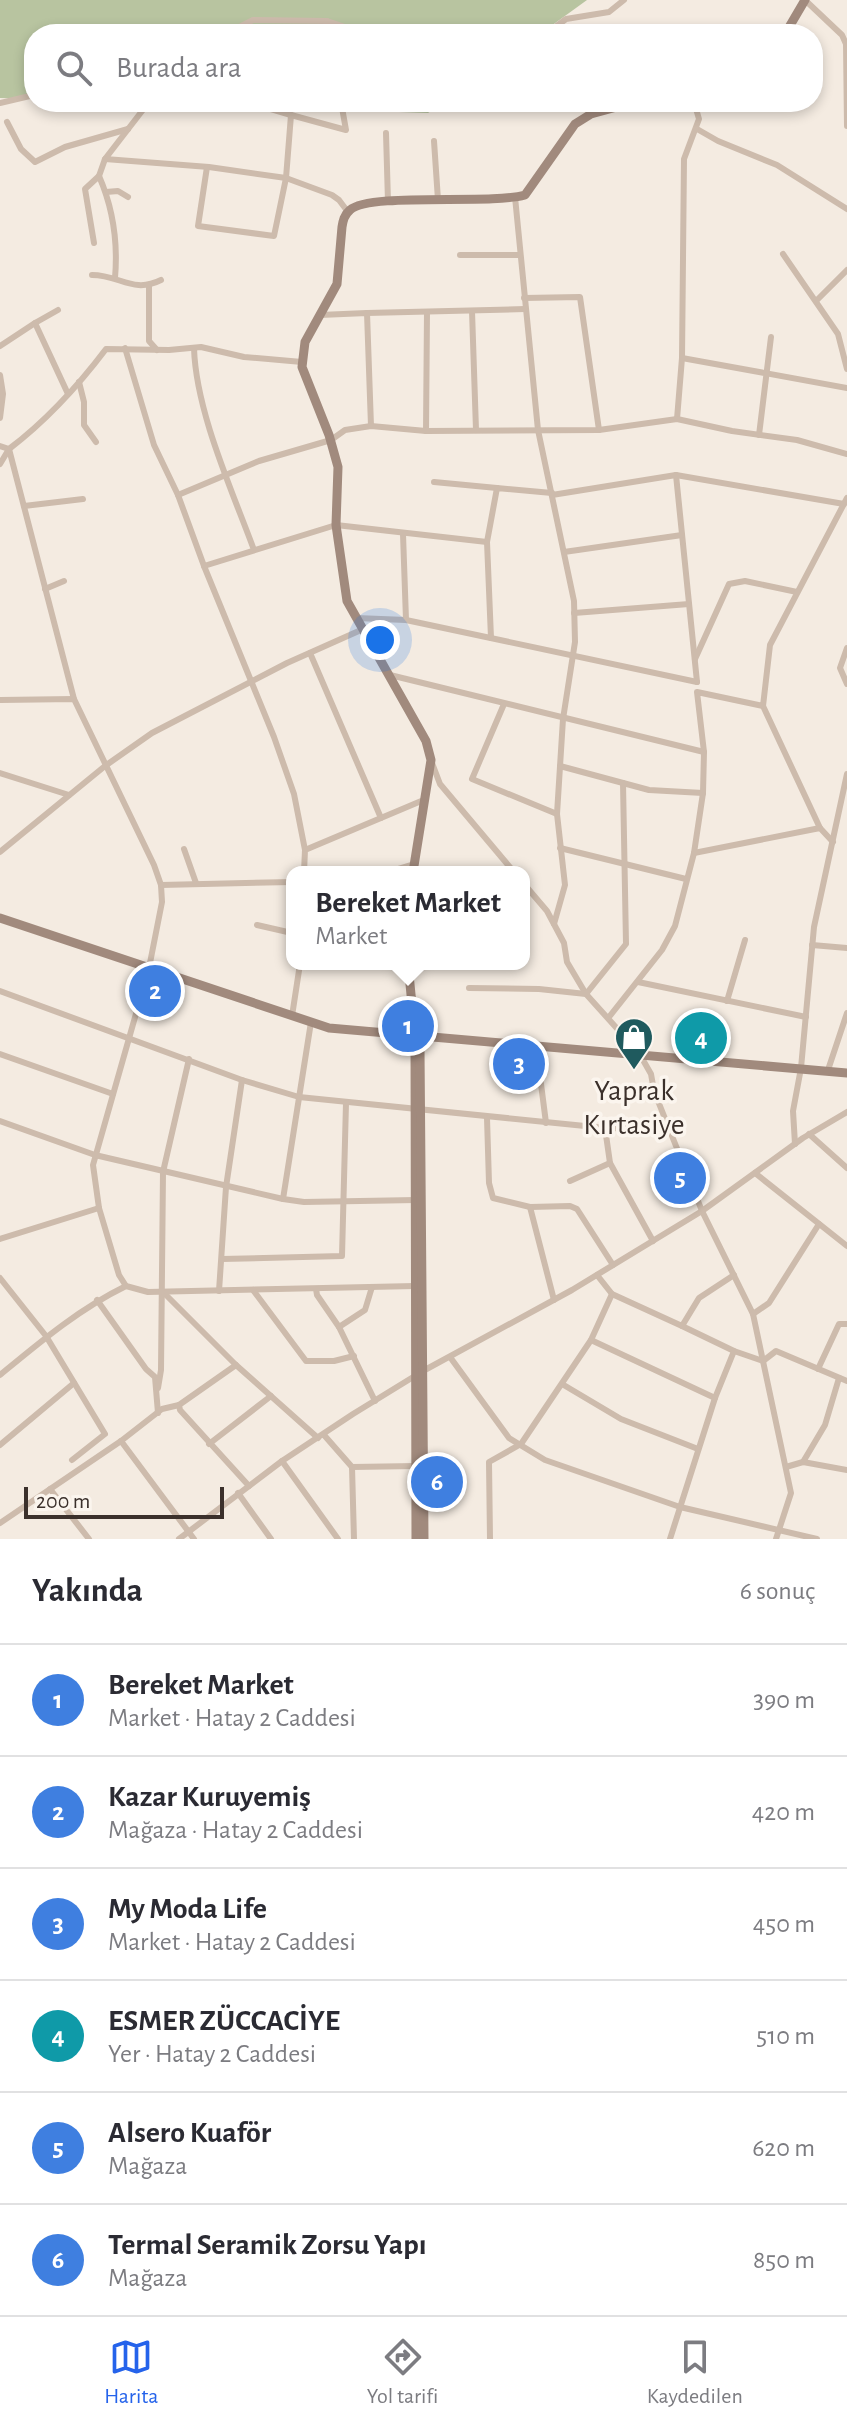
<!DOCTYPE html>
<html lang="tr">
<meta charset="utf-8">
<style>
:root{--surface:#fff;--page:#f7f7f7;--text:#2b2b33;--muted:#7c7c81;--line:#e1e1e2;--accent:#2563eb}
body{margin:0;font-family:"Alegreya Sans",sans-serif;background:var(--page);color:var(--text)}
.scale{position:absolute;left:24px;bottom:20px;width:200px;box-sizing:border-box;padding-left:8px;border:4px solid #3b302b;border-top:0;font-size:22px;line-height:28px;white-space:nowrap;color:#3b302b;-webkit-text-stroke:6px #fbf5ee;paint-order:stroke}
.you{position:absolute;left:380px;top:640px;width:28px;height:28px;margin:-20px;border:6px solid #fff;border-radius:50%;background:#1a73e8;box-shadow:0 0 0 12px #1a73e833}
.badge{display:grid;place-items:center;width:52px;height:52px;border-radius:50%;background:var(--accent);color:#fff;font-size:26px;font-weight:700}
.pin{position:absolute;translate:-50% -50%;border:4px solid #fff;box-shadow:0 2px 8px #0006}
.popup{position:absolute;left:286px;top:866px;width:244px;height:104px;box-sizing:border-box;display:grid;place-content:center;border-radius:16px;background:var(--surface);filter:drop-shadow(0 2px 6px #0005);font-size:26px;white-space:nowrap;color:var(--muted)}
.popup b{font-size:30px;color:var(--text)}
.popup::after{content:'';position:absolute;left:50%;top:100%;margin-left:-16px;border:16px solid transparent;border-top-color:var(--surface)}
.list{margin:0;padding:0;list-style:none}
h2{display:flex;justify-content:space-between;align-items:center;height:104px;margin:0;padding:0 32px;font-size:34px}
h2 small{font-size:26px;font-weight:400;color:var(--muted)}
.list li{display:grid;grid-template-columns:52px 1fr auto;gap:24px;align-items:center;box-sizing:border-box;height:112px;padding:0 32px;border-top:2px solid var(--line)}
.list b{display:block;font-size:30px;white-space:nowrap}
.list p{margin:0;font-size:26px;white-space:nowrap;color:var(--muted)}
.list em{font-size:26px;font-style:normal;color:var(--muted)}
.icon{flex:none;width:44px;height:44px;fill:none;stroke:currentColor;stroke-width:2;stroke-linecap:round;stroke-linejoin:round}
.map{position:relative;flex:none;width:847px;height:1539px;overflow:hidden}
.search{position:absolute;background:var(--surface);box-shadow:0 4px 12px #0003;left:24px;right:24px;top:24px;height:88px;display:flex;align-items:center;gap:20px;box-sizing:border-box;padding:0 28px;border-radius:32px;color:var(--muted);font-size:30px}
.sheet{height:776px;background:var(--surface)}
nav{display:flex;justify-content:space-around;align-items:center;box-sizing:border-box;height:112px;border-top:2px solid var(--line);background:var(--surface);font-size:22px;color:var(--muted)}
nav a{display:grid;justify-items:center;gap:4px}
nav .on{color:var(--accent)}
.map>svg:first-child{display:block}
.green{fill:#b8c4a0}
.lines{fill:none;stroke-linecap:round;stroke-linejoin:round}
.street{stroke:#cdbbac;stroke-width:6}
.secondary{stroke:#a18a7d;stroke-width:9}
.labels{text-anchor:middle;stroke-width:7;stroke-linejoin:round;paint-order:stroke}
.poi-label{font-size:30px;fill:#3b302b;stroke:#fbf5ee}
</style>
<div class="map">
<svg width="847" height="1539" viewBox="0 0 847 1539">
<rect width="100%" height="100%" fill="#f4ebe1"/>
<!-- green -->
<g class="green">
<polygon points="0,0 587,0 540,34 34,34 34,99 0,98"/>
<polygon points="115,102 444,102 428,113"/>
</g>
<g class="lines">
<!-- street -->
<g class="street">
<polyline points="805,0 842,35 846,44 847,126"/>
<polyline points="226,34 253,20 327,21 366,34"/>
<polyline points="324,34 327,21"/>
<polyline points="546,34 566,19 609,12 624,0"/>
<polyline points="149,102 105,159 209,167 286,178 332,195 339,200 348,212"/>
<polyline points="247,102 291,115"/>
<polyline points="0,103 34,95"/>
<polyline points="7,122 21,149 35,162 65,147 128,129"/>
<polyline points="697,129 718,141 777,165 847,209"/>
<polyline points="386,133 388,202"/>
<polyline points="434,141 438,200"/>
<path d="M105 159 99 176C113 208 118 243 115 278"/>
<polyline points="207,167 198,226 274,236 286,178 291,115 346,130 341,102"/>
<polyline points="106,192 118,191 128,197"/>
<polyline points="515,197 538,430 574,601 575,642 563,719 557,814 565,885 554,924"/>
<polyline points="94,243 85,189 99,176"/>
<polyline points="783,254 838,334 847,369"/>
<polyline points="460,255 520,255"/>
<path d="M92 275C120 275 133 294 161 280"/>
<polyline points="149,285 149,341 157,350"/>
<polyline points="524,298 580,297 599,430"/>
<polyline points="816,301 847,270"/>
<polyline points="472,311 476,430"/>
<polyline points="367,313 525,309"/>
<polyline points="320,315 367,313 371,426"/>
<polyline points="35,323 58,310"/>
<polyline points="0,346 35,323 68,394"/>
<polyline points="125,348 154,445 178,495 204,566 274,737 294,794 305,850"/>
<path d="M194 348C196 412 232 490 254 550"/>
<polyline points="682,358 847,388"/>
<polyline points="0,375 3,394 0,418"/>
<polyline points="79,382 84,402 84,425 96,442"/>
<polyline points="677,419 682,358 684,159 699,119 694,102"/>
<polyline points="426,431 427,312"/>
<polyline points="759,435 771,337"/>
<path d="M0 446 9 449C46 421 78 386 106 349L169 350 201 347 244 357 302 362"/>
<polyline points="9,449 74,699"/>
<polyline points="0,464 9,449"/>
<polyline points="676,475 697,682"/>
<polyline points="434,482 497,488"/>
<polyline points="178,495 259,461 331,440 345,430 371,426 426,431 599,430 677,419 732,431 797,440 847,454"/>
<polyline points="552,495 676,475 844,504"/>
<polyline points="24,506 83,499"/>
<polyline points="403,534 406,620"/>
<polyline points="564,552 682,535"/>
<polyline points="204,566 336,525 487,542"/>
<polyline points="45,589 64,581"/>
<polyline points="574,613 689,604"/>
<polyline points="356,618 406,620 697,682"/>
<polyline points="491,638 487,542 497,488 552,493"/>
<polyline points="847,648 840,668 847,684"/>
<polyline points="310,653 381,818"/>
<polyline points="695,659 729,584 745,581 797,592"/>
<polyline points="390,675 704,752"/>
<polyline points="0,700 74,699 154,865 161,885 162,902 149,968 93,1165 99,1208 119,1275 126,1286 148,1292 415,1286"/>
<polyline points="504,704 472,779 557,814"/>
<polyline points="763,706 820,828"/>
<polyline points="432,763 440,784 514,872"/>
<polyline points="560,766 649,790 703,793"/>
<polyline points="0,773 69,795"/>
<polyline points="560,848 686,879"/>
<polyline points="184,849 196,883"/>
<polyline points="0,852 105,766 152,733 287,663 361,630"/>
<polyline points="694,853 820,828 833,842"/>
<polyline points="304,872 305,850 426,799"/>
<polyline points="388,872 414,864"/>
<polyline points="524,884 547,911 564,943 567,962 586,994 639,1053 651,1074 654,1091 702,1211 753,1314 791,1493 776,1539"/>
<polyline points="161,885 292,882"/>
<polyline points="257,925 292,933"/>
<polyline points="812,945 847,948"/>
<polyline points="638,982 806,1017"/>
<polyline points="469,988 539,989 586,994 626,944 623,783"/>
<polyline points="0,991 242,1080 299,1097 605,1128"/>
<polyline points="727,1001 745,940"/>
<polyline points="292,1016 300,964"/>
<polyline points="609,1017 662,950 675,926 694,853 703,793 704,752 697,692 763,706 770,645 847,498"/>
<polyline points="311,1022 283,1199 304,1202 416,1200"/>
<polyline points="536,1045 546,1123"/>
<polyline points="0,1054 113,1094"/>
<polyline points="828,1070 847,1013"/>
<polyline points="487,1118 489,1183 493,1198 530,1207 570,1206 577,1209 613,1265"/>
<polyline points="0,1121 95,1155 283,1199"/>
<polyline points="809,1134 847,1168"/>
<polyline points="795,1144 793,1111 801,1068 814,927 847,774"/>
<polyline points="755,1173 847,1246"/>
<polyline points="570,1181 610,1163"/>
<polyline points="530,1207 554,1300"/>
<polyline points="0,1239 99,1208"/>
<polyline points="653,1241 610,1163 605,1128 669,1129"/>
<polyline points="222,1259 342,1256 346,1103"/>
<polyline points="597,1275 612,1294 682,1326 699,1298 734,1275"/>
<polyline points="0,1278 46,1336 105,1434 72,1460"/>
<polyline points="316,1289 317,1295 339,1327 365,1310 372,1287"/>
<polyline points="253,1290 306,1361 334,1361 354,1356"/>
<polyline points="162,1291 236,1365 318,1438"/>
<polyline points="219,1291 226,1187 242,1080"/>
<polyline points="97,1300 146,1369 155,1377 158,1413"/>
<polyline points="753,1314 769,1303 819,1224"/>
<polyline points="682,1326 734,1351 763,1361 776,1351 847,1381"/>
<polyline points="339,1327 375,1401"/>
<polyline points="591,1340 715,1398"/>
<polyline points="450,1357 509,1438 545,1460 680,1507 817,1539"/>
<polyline points="236,1365 179,1405 180,1410 249,1486"/>
<polyline points="818,1369 839,1324 847,1324"/>
<path d="M0 1375C40 1342 79 1309 126 1286"/>
<polyline points="562,1384 621,1419 698,1449"/>
<polyline points="158,1388 161,1370 163,1172 189,1059"/>
<polyline points="324,1435 352,1467 354,1539"/>
<polyline points="121,1441 194,1539"/>
<polyline points="209,1444 271,1396"/>
<polyline points="0,1445 74,1383"/>
<polyline points="282,1461 338,1539"/>
<polyline points="803,1462 825,1425 839,1378"/>
<polyline points="352,1467 416,1466"/>
<polyline points="786,1467 803,1462 847,1470"/>
<polyline points="50,1489 89,1539"/>
<polyline points="238,1493 271,1539"/>
<polyline points="0,1523 121,1441 162,1409 179,1405"/>
<polyline points="179,1539 282,1461 353,1414 423,1371 572,1290 702,1211 803,1138 847,1112"/>
<polyline points="490,1539 489,1462 521,1444 591,1340 612,1294"/>
<polyline points="670,1539 715,1398 734,1351"/>
</g>
<!-- secondary -->
<g class="secondary">
<polyline points="785,34 805,0"/>
<path d="M413 872 431 760 426 741 347 601 336 525 338 467 329 435 302 367 305 342 337 284 342 227C343 221 344 215 350 210 370 192 489 205 525 195L575 124 591 114 635 102"/>
<polyline points="0,918 329,1028 847,1073"/>
<polyline points="408,964 415,1035 416,1539"/>
<polyline points="416,1038 420,1050 424,1539"/>
</g>
</g>
<!-- icons -->
<defs>
<g id="shop-pin" transform="scale(2)"><path d="M0 17L-7.5 6A9.5 9.5 0 1 1 7.5 6Z" fill="#1f5a5e" stroke="#fbf5ee"/><path d="M-5-2.5h2.3a2.7 3.5 0 0 1 5.4 0H5L5.5 6h-11ZM-1.5-2.5h3a1.5 2.3 0 0 0-3 0Z" fill="#fff"/></g>
</defs>
<g fill-rule="evenodd">
<use href="#shop-pin" x="634" y="1037"/>
</g>
<g class="labels">
<!-- poi labels -->
<g class="poi-label">
<text x="634" y="1100">Yaprak<tspan x="634" dy="34">Kırtasiye</tspan></text>
</g>
</g>
</svg>
<div class="scale">200 m</div>
<div class="you"></div>
<div class="pin badge" style="left:408px;top:1026px;background:#3f7fe0">1</div>
<div class="popup"><b>Bereket Market</b>Market</div>
<div class="pin badge" style="left:155px;top:991px;background:#3f7fe0">2</div>
<div class="pin badge" style="left:519px;top:1064px;background:#3f7fe0">3</div>
<div class="pin badge" style="left:701px;top:1038px;background:#0f9aa8">4</div>
<div class="pin badge" style="left:680px;top:1178px;background:#3f7fe0">5</div>
<div class="pin badge" style="left:437px;top:1482px;background:#3f7fe0">6</div>
<div class="search"><svg class="icon" aria-label="search" viewBox="0 0 24 24"><circle cx="10" cy="10" r="6"/><path d="M15 15l6 6"/></svg>Burada ara</div>
</div>
<section class="sheet">
<h2>Yakında<small>6 sonuç</small></h2>
<ul class="list">
<li><span class="badge" style="background:#3f7fe0">1</span><div><b>Bereket Market</b><p>Market · Hatay 2 Caddesi</p></div><em>390 m</em></li>
<li><span class="badge" style="background:#3f7fe0">2</span><div><b>Kazar Kuruyemiş</b><p>Mağaza · Hatay 2 Caddesi</p></div><em>420 m</em></li>
<li><span class="badge" style="background:#3f7fe0">3</span><div><b>My Moda Life</b><p>Market · Hatay 2 Caddesi</p></div><em>450 m</em></li>
<li><span class="badge" style="background:#0f9aa8">4</span><div><b>ESMER ZÜCCACİYE</b><p>Yer · Hatay 2 Caddesi</p></div><em>510 m</em></li>
<li><span class="badge" style="background:#3f7fe0">5</span><div><b>Alsero Kuaför</b><p>Mağaza</p></div><em>620 m</em></li>
<li><span class="badge" style="background:#3f7fe0">6</span><div><b>Termal Seramik Zorsu Yapı</b><p>Mağaza</p></div><em>850 m</em></li>
</ul>
</section>
<nav>
<a class="on"><svg class="icon" aria-label="map" viewBox="0 0 24 24"><path d="M3 6l6-2 6 2 6-2v14l-6 2-6-2-6 2zM9 4v14M15 6v14"/></svg>Harita</a>
<a><svg class="icon" aria-label="directions" viewBox="0 0 24 24"><path d="M12 3l9 9-9 9-9-9zM9 14v-3h6M13 9l2 2-2 2"/></svg>Yol tarifi</a>
<a><svg class="icon" aria-label="saved" viewBox="0 0 24 24"><path d="M7 4h10v16l-5-4-5 4z"/></svg>Kaydedilen</a>
</nav>
